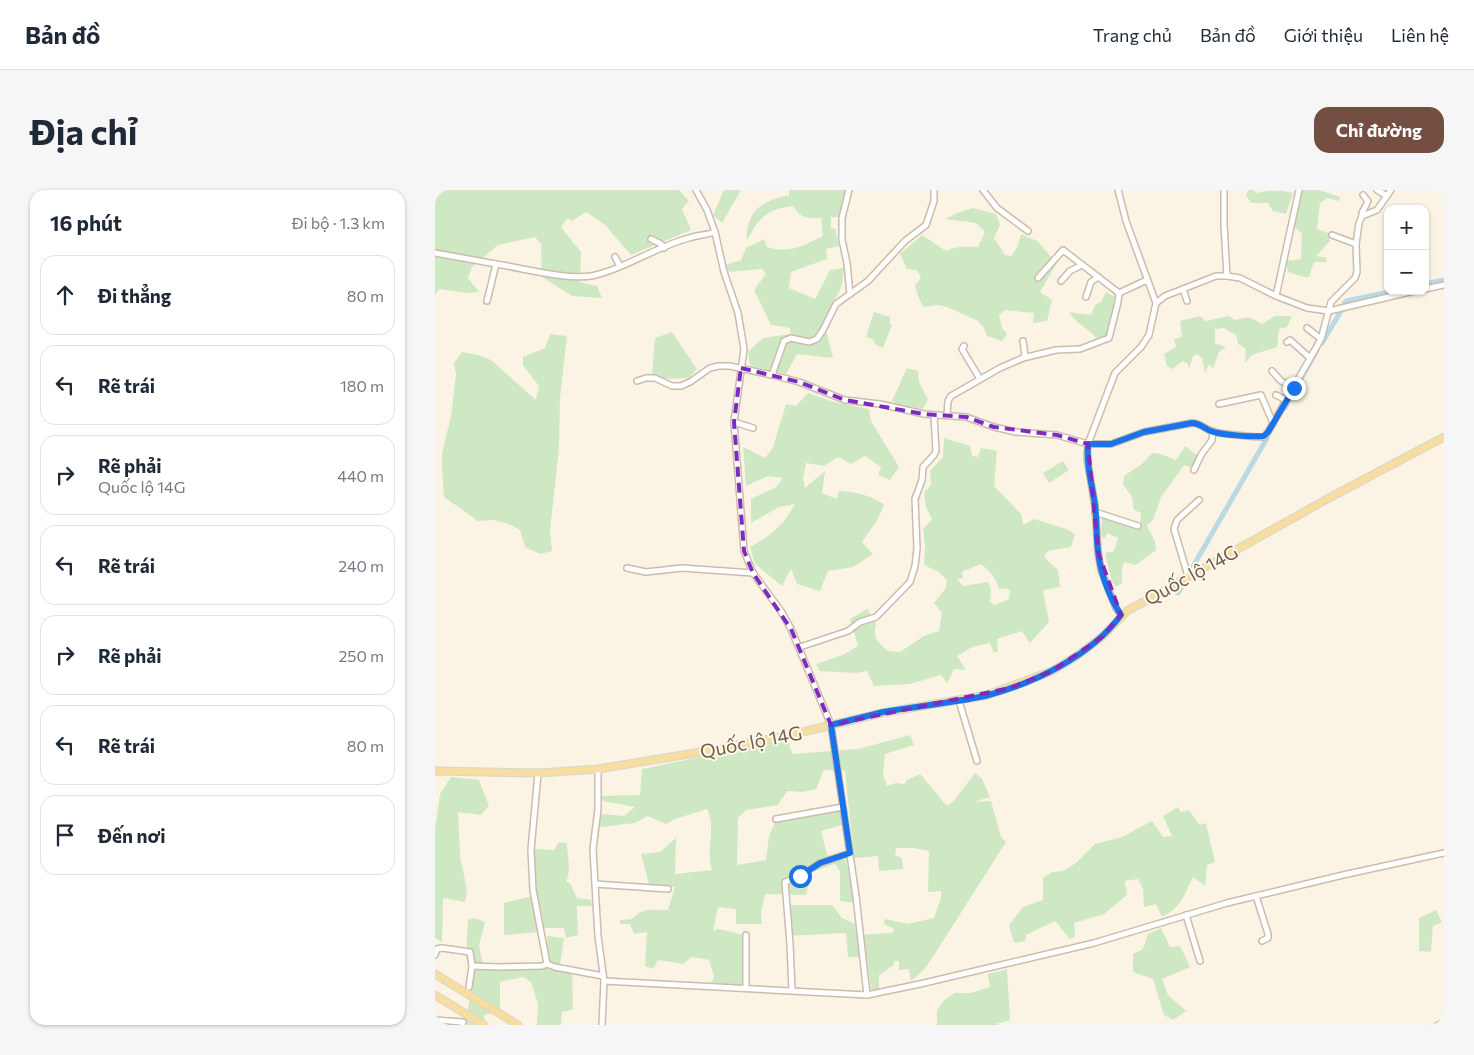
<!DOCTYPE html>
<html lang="vi">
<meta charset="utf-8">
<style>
:root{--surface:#fff;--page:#f6f6f7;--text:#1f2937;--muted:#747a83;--line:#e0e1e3;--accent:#754e42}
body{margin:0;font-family:Commissioner,sans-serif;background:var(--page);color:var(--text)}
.controls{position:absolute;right:15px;top:15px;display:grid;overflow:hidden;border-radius:10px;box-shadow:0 1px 4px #0004}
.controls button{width:45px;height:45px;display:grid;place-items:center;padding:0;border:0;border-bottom:1px solid var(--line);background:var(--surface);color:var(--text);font:25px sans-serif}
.stop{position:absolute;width:15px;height:15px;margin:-11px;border:4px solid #1a73e8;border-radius:50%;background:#fff}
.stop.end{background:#1a73e8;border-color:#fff;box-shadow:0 1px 5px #0008}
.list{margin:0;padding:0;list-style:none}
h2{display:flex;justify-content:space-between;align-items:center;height:65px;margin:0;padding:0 20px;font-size:21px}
h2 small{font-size:16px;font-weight:400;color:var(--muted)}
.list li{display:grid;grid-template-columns:32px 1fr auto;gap:15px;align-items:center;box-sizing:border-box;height:80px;margin:0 10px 10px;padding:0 10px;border:1px solid var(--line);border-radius:15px}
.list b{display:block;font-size:19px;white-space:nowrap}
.list p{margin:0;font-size:16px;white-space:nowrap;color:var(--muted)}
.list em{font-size:16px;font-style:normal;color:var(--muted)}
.icon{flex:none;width:28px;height:28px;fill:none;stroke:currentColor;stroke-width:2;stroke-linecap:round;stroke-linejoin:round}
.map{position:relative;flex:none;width:1009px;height:835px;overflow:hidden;border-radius:15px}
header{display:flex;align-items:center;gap:30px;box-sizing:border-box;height:70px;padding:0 25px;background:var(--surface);border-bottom:1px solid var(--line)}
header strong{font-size:24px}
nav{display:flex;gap:28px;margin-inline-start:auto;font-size:18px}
.intro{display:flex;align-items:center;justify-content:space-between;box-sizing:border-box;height:120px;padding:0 30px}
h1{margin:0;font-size:35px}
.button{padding:12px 22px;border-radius:15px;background:var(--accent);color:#fff;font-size:18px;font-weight:700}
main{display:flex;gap:30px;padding:0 30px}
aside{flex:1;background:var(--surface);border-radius:15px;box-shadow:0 1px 4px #0004}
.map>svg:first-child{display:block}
.green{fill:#cfe8c4;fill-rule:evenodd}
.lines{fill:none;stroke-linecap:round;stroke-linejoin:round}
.canal{stroke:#badae3;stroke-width:5}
.minor-casing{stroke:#ccbcac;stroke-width:8}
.major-casing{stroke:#dad5d0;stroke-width:9}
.minor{stroke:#fff;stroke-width:5}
.major{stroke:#f6dda0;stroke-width:7}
.route{stroke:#1a73e8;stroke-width:6}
.marked{fill:none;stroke:#7b2cbf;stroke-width:4;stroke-dasharray:10 6;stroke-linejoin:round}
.labels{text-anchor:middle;stroke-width:4;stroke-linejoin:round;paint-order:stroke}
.street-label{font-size:19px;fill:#725c4b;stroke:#fef8ea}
</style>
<header>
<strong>Bản đồ</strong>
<nav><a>Trang chủ</a><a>Bản đồ</a><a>Giới thiệu</a><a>Liên hệ</a></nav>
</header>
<div class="intro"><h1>Địa chỉ</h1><a class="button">Chỉ đường</a></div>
<main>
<aside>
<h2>16 phút<small>Đi bộ · 1.3 km</small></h2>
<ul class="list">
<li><svg class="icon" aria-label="ahead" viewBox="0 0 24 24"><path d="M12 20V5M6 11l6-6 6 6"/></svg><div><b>Đi thẳng</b></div><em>80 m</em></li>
<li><svg class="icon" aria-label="left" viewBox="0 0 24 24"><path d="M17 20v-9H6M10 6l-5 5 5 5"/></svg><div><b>Rẽ trái</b></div><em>180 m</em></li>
<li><svg class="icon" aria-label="right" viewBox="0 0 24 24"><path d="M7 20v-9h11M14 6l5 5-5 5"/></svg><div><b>Rẽ phải</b><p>Quốc lộ 14G</p></div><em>440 m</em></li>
<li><svg class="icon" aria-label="left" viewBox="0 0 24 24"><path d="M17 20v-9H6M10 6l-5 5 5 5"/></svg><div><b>Rẽ trái</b></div><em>240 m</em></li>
<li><svg class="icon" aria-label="right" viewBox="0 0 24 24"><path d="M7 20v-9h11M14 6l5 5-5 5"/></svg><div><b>Rẽ phải</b></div><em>250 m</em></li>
<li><svg class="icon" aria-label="left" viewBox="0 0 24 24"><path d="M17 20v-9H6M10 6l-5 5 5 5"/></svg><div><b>Rẽ trái</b></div><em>80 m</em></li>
<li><svg class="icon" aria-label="arrive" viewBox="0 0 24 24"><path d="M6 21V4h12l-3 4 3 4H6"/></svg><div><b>Đến nơi</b></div></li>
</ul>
</aside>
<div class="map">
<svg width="1009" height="835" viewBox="0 0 1009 835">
<rect width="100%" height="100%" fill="#fbf4e4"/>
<!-- green -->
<g class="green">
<polygon points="0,0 244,0 254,11 247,19 256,40 196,65 170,35 151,22 137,31 133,28 126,37 146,62 145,92 162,96 167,108 137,106 107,87 106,54 100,47 63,55 37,77 33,88 44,102 34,103 4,99 0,105"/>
<polygon points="289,0 306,0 287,33 278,25"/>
<path d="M354 0H411L403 27H396V39L400 38 404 56 391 59 392 69 356 82 354 98 380 109 395 80 409 78 407 95 389 132 398 168 362 164 351 184 315 176 313 162 328 148 356 144 355 138 336 135 319 100 331 84 327 79 294 82 291 75 306 70 311 58 329 49 332 57C355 64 368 56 388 46L386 28C372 28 366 29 358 16 332 19 324 28 312 50 310 21 328 11 354 5Z"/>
<path d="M814 0H818L822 3C833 0 846 0 858 3L851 24 838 21 833 13H816L811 5Z"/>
<polygon points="866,0 884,0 905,7 904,11 892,8 885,13 882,39 893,43 895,51 881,66 891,68 892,72 879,72 874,87 869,87 853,82 851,71 866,69 867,44 859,36"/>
<path d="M538 18 561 24 565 35 559 48 570 65 577 66 583 55 586 44 602 51 622 73 605 102 617 110 612 131 598 133 599 123 570 120 564 125 567 138 572 144 567 151 552 146 549 138 543 131 512 117 503 115 488 117 483 106 480 95 486 88 482 80 472 79 465 64 487 45 511 61C521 56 532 56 543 57L550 42 541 33 510 29 522 23Z"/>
<path d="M671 102 680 107 673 144 671 147 661 148C653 138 640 133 634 122L656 125 660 115 666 112Z"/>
<polygon points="439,122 455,127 455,133 457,135 448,158 440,154 437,149 431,147"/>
<polygon points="765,126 771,131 794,126 799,130 814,127 827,134 840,126 857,126 852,137 844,139 842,157 817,165 810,173 811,159 803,154 801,145 789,138 780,139 780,153 791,157 784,162 778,179 774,174 770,183 767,168 762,164 758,166 754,179 753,174 748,171 737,179 732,176 729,164 741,157 739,149 747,147 745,131"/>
<polygon points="237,142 262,179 254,188 233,189 217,185 220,148"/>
<polygon points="115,144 132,146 125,208 124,258 115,341 117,361 105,364 90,357 85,340 74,334 59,330 43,331 9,307 7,279 7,263 16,226 21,184 19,173 27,162 44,165 56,170 101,210 104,196 88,175 88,167 110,158"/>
<polygon points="472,178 483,181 484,192 493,209 488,219 464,215 457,211"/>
<path d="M373 203 399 212 434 219 436 231 464 277 455 290 443 285 446 277 430 266 416 274 403 267 389 276 371 273 368 288 370 298 390 281 387 303 402 309 404 301C422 302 434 305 449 314L443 329 427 352 438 364 418 377 393 381 385 401 362 394 356 379 347 396 320 374 315 357C335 346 349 335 360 314L344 317 316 333V309L341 297 348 288 333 286 311 296 308 257 330 268 338 257 351 214 361 216Z"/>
<path d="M509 248 535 256 537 266 543 267 546 258 562 261 559 296 586 324 588 335 599 329 631 339 640 344 636 357 613 361 609 367 623 380 625 397 608 400 614 432 595 453 587 441 562 449 563 461 559 463 555 453 537 457 522 466 531 480 519 479 512 493 506 485 475 494 439 496 432 481 421 483 385 481 381 474 408 465 423 456 415 429 432 419 441 434C437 448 443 452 453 461L465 462 489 446 504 441 507 423 499 413 511 398 512 390 504 382 489 375 490 355 488 339 497 329 491 317 489 302 496 295 495 281 508 267ZM545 374C556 381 560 387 564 399L571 398 575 400 574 409 560 415 555 412 556 399 553 392 528 396 522 389 528 388 527 382Z"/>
<polygon points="750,256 763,266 758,278 749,275 726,307 718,330 712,335 720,352 721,360 701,375 689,372 687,379 687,393 681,397 677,392 670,363 679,361 683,348 672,343 669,349 666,344 667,327 705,338 706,323 699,320 697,307 688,294 689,286 707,274 717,263 725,264 741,270"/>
<polygon points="628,271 634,280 614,293 608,283"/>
<path d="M475 545 479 555 450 564 448 585 452 596 461 593 470 594 472 590 485 584 512 616 519 611 540 583 547 589 555 607 539 612 556 611 566 647 571 652 490 779 476 791 474 779 464 780V771H459V775L444 785V800L436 799 432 767H413L411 743 350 746 352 715H397L407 728 420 734 422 745 457 743 459 739 449 734 450 729 473 734 499 728 506 708V701L493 702 494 661 479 658H461L460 665 467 668 468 679 444 681 443 666 419 668 410 581 389 580 381 599 367 602 352 601 343 615 311 620 303 628 302 675 331 670 334 646 340 632 374 624V618L405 619 407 635 386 641 393 668 411 670 419 713 405 711V681L400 674 377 682 371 705 330 704 326 722 327 734H301V719L283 717 278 741 283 739 310 745 313 796 277 793 279 786 274 770 257 767 248 774 223 770 218 779 210 776 212 742 199 744 195 734H185V730L197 729C207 717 219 720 233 720L240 697 214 694 206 664 225 662 241 648 240 684 277 680C270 660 282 637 272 619L240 629 231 634 213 626 200 633 165 637 166 624 189 626 200 617 168 611 166 606 205 605 207 579 353 549 357 564 423 559Z"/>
<polygon points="16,587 44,590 54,616 46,625 23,622 25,665 32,701 30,712 8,708 7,752 0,748 0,639 5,604"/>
<path d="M743 617 746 622 754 620 765 635 771 633 780 672 772 675 770 696 758 687C749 705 746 718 727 727L721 714 709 717 708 699 703 689 690 691 692 705 669 724 639 733 640 747 635 749 620 731 591 745 590 751 579 753 574 735 588 717 608 710V688L617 682 628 681 641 673 660 654 687 647 717 631 728 647 737 646 728 626Z"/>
<path d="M124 652 132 653C132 667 137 679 131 692L135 693 142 708 156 710 157 716H142L143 745 131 748 129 738H109L102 702 99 659 119 660Z"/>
<polygon points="98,706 105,742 69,745 69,713"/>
<polygon points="1001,720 1007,732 998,736 996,762 984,761 984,728"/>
<polygon points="39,728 50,732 44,755 48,774 33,776 31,766 33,730"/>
<polygon points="726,738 735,757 745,756 755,777 727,789 733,805 751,821 738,830 729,825 718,789 698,782 698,764 708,759 713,744"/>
<polygon points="112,746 129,748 125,776 137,780 138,819 127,822 126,835 102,835 103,814 96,792 88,787 65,792 65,821 49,825 50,835 30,835 40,780 114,778"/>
<polygon points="572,779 575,830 561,834 565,835 502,835 502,821 508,811 520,803 536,803 555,797 553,784"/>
</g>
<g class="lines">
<!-- canal -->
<g class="canal">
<polyline points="990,94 1009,90"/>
<polyline points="908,116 911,111 959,101"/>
<polyline points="887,153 906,121"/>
<polyline points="850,218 882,160"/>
<polyline points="756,380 832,248"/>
<polyline points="743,403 749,393"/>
</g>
<!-- minor casing -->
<g class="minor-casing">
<g id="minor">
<polyline points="261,0 272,20 280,42 289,82 303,123 309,159 299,232 309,361 318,383 346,421 356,439 396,535 421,706 432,805"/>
<polyline points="414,0 407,28 407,50 412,73 415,104"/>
<polyline points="548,0 562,18 593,41"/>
<polyline points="683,0 691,31 721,113"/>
<polyline points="789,0 789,35 792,86"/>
<polyline points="942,0 952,6"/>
<polyline points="927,26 927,23 933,11 928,5"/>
<polyline points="897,45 921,54"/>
<polyline points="216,49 226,54 229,58"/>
<polyline points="0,63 61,74 52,111"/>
<polyline points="180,67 185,76"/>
<path d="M61 74C88 78 130 90 156 86 190 79 220 57 254 48 262 45 271 45 280 42"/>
<polyline points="603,88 628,60 684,103 712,90"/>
<polyline points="626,91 635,81 647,75"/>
<polyline points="748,99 752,111"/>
<polyline points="990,99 1009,95"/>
<polyline points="841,106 864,0"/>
<polyline points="651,107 656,92 663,87"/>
<polyline points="872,138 886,149"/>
<polyline points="852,152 855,150 875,168"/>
<polyline points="529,156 527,159 545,189"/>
<polyline points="588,168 621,160 645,159 674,148 683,112 684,103"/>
<polyline points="837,181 846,191 859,198"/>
<polyline points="337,185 349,151 356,148 374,152 382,149 388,140 401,114 433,91 470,51 491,35 499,11 499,0"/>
<path d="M202 191 211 188H220L237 196H246L255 192 275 178 284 176H295L337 185 364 192 410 210 445 214 489 224 531 227 559 237 581 242 622 245 653 254H676L709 242 757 233C765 233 769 238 776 241 784 244 819 247 829 247L833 242 886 149 896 112 920 88 922 82 921 54 924 33 927 26 942 20 956 0"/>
<polyline points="841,205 851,210"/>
<polyline points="784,214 826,205 838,233"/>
<polyline points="512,225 513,211 516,206 565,178 588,168 590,166 588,151"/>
<polyline points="299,232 318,238"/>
<polyline points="759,280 766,265 777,250 778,241"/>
<polyline points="660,322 703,336"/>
<polyline points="192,378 211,382 247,378 318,383"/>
<polyline points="753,386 739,339 742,330 764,310"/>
<polyline points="686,425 681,418 666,380 663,362 660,316 652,268 653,254 680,183 706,157 714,145 721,113 730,106 781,86 792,86 805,88 841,106 872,118 894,121 979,101"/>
<polyline points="365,457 413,441 425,432 441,427 475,392 480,376 482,358 480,309 487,290 488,277 499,265 501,261 499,226"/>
<polyline points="524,511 542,571"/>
<polyline points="163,579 163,619 158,659 163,746 169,791 167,835"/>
<polyline points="341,629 408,617"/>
<polyline points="160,694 233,699"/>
<polyline points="821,706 833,744 833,748 827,751"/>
<polyline points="751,725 765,771"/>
<polyline points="0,765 2,759 7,758 35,762 37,776 34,797"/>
<polyline points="112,774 120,777 168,786"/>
<polyline points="37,776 65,777 107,776 112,774 98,700 96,660 103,583"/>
<polyline points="169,791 432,805 485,794 659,753 792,713 908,685 1009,663"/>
<polyline points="311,798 311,745"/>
<polyline points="357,800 355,754 350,692 365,686 385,673 415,663"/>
<polyline points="0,830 28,832 27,835"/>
<polyline points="1003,835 1009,833"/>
</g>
</g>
<!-- major casing -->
<g class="major-casing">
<g id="major">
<polyline points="0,581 105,583 163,579 266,562 355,545 447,523 552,505 617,481 643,465 667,447 692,421 894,308 1009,247"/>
<polyline points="0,784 83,835"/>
<polyline points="0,805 49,835"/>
</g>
</g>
<!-- minor -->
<use href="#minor" class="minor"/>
<!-- major -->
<use href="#major" class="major"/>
</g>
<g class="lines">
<!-- route -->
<path class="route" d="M365 686 385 673 415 663 396 535C413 531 431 526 448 522 482 516 517 513 550 506 598 494 656 466 686 425 674 407 665 382 663 361 661 345 662 330 660 315 657 294 651 275 653 254H676L709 242 757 233C765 233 768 238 776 241 785 245 818 247 829 246L833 242 859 198"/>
</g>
<!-- marked area -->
<path class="marked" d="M306 178 364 192 410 210 489 224 531 227 559 237 622 245 653 254 663 362 686 425 667 447 617 481 575 498 396 535 356 439 318 383 309 361 299 232Z"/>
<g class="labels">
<!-- street labels -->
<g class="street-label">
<text transform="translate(756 385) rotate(-29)" y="7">Quốc lộ 14G</text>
<text transform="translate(316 552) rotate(-11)" y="7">Quốc lộ 14G</text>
</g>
</g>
</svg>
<div class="controls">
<button>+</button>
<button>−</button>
</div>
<div class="stop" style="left:365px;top:686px"></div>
<div class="stop end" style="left:859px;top:198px"></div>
</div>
</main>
